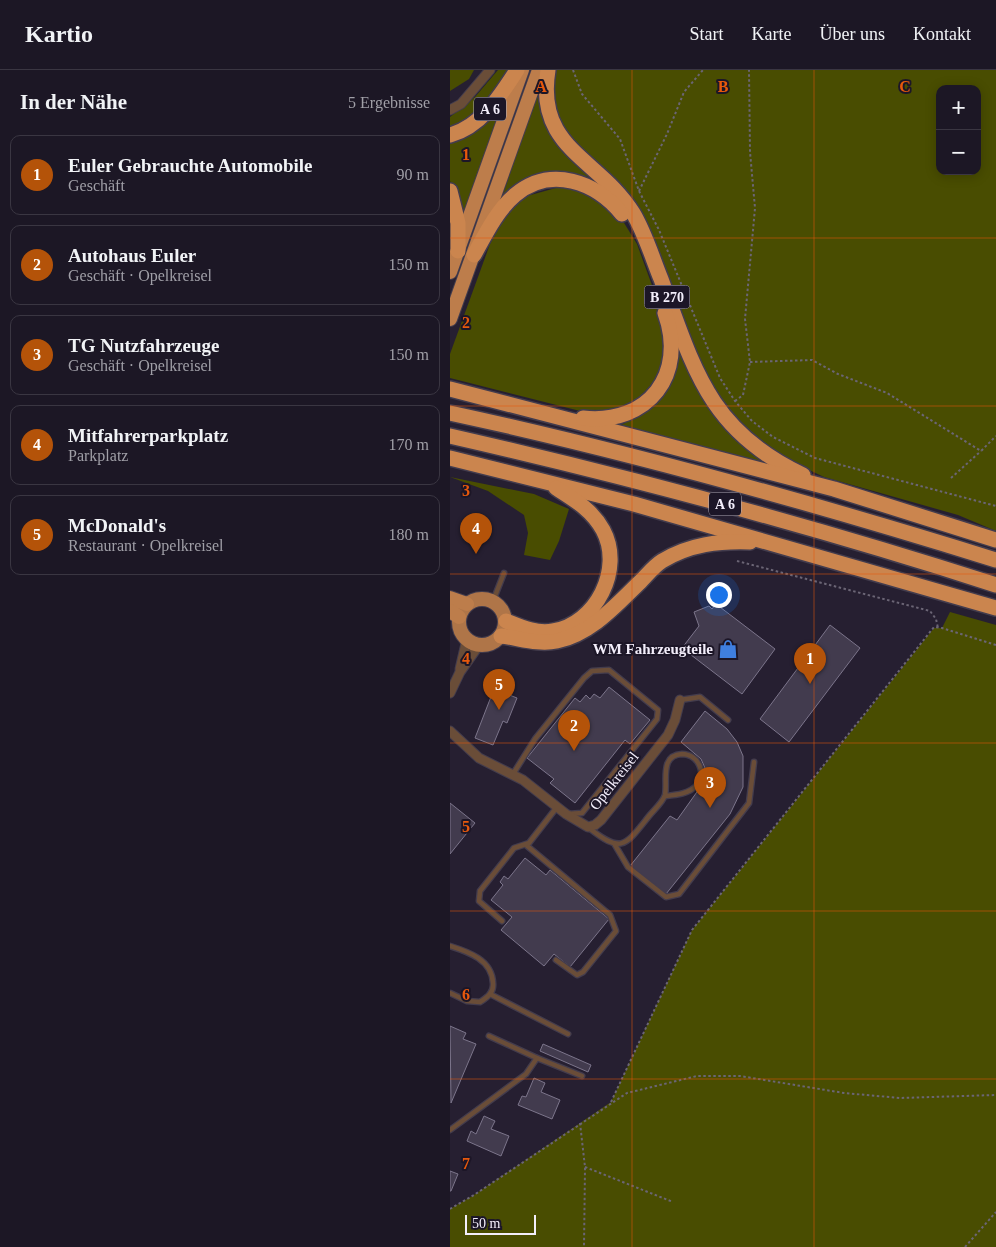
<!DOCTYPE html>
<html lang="de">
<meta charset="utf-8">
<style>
:root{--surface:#1c1725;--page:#25202d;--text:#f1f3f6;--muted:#a09fa7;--line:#3a3642;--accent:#b45309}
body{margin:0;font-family:"Times New Roman",serif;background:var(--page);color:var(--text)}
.controls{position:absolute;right:15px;top:15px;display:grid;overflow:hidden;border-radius:10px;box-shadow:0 2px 12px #0003}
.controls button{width:45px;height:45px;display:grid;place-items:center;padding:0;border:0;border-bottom:1px solid var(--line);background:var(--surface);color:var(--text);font:25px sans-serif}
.scale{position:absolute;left:15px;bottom:12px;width:71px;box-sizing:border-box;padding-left:5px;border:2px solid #f3eefb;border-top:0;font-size:14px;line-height:18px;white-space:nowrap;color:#f3eefb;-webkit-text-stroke:4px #1c1627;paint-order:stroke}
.you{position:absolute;left:268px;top:524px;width:18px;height:18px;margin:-12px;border:4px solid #fff;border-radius:50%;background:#1a73e8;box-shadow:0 0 0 8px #1a73e833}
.badge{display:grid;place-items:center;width:32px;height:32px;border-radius:50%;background:var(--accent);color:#fff;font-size:16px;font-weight:700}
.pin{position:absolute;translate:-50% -41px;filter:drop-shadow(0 1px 2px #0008)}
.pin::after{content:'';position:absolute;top:26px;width:18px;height:15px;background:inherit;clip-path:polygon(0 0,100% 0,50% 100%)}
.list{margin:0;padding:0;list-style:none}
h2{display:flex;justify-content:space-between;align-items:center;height:65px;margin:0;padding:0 20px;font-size:21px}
h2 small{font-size:16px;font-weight:400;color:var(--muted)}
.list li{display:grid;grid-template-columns:32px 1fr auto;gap:15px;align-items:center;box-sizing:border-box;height:80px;margin:0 10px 10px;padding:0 10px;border:1px solid var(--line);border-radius:10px}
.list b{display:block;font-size:19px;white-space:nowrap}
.list p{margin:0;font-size:16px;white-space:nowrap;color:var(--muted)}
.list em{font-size:16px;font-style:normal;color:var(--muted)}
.map{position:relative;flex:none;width:546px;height:1177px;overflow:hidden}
header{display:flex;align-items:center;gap:30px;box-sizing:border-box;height:70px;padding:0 25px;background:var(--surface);border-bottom:1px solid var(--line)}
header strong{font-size:24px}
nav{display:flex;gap:28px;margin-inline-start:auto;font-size:18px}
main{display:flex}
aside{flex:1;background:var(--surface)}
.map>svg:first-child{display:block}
.green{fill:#494d01;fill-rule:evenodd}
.building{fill:#423b4e;stroke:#7c758b}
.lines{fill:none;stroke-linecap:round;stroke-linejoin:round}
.service-casing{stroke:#433c4d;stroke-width:7}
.minor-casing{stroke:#433c4d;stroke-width:11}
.primary-casing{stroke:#433c4d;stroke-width:16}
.trunk-casing{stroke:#433c4d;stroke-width:16}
.motorway-casing{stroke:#433c4d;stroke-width:18}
.path{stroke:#6b6575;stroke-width:2;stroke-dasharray:2.5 2.5;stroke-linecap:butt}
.service{stroke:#6a4d38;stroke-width:4.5}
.minor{stroke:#6a4d38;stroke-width:9}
.primary{stroke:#af7548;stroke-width:14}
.trunk{stroke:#bd7d4b;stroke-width:14}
.motorway{stroke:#cb854e;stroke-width:15}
.grid{fill:none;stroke:#e8590c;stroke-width:1;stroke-opacity:0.55}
.labels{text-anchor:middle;stroke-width:4;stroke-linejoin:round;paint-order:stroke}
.shield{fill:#1c1627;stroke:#b2adbb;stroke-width:1}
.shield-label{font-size:14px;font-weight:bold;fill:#f3eefb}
.poi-label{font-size:15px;font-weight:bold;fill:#f3eefb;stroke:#1c1627;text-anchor:end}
.street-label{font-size:15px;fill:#f3eefb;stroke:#1c1627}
.grid-label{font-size:16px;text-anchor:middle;font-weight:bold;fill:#e8590c;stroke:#1c1627;stroke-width:4;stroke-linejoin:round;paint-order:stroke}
</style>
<header>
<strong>Kartio</strong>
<nav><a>Start</a><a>Karte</a><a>Über uns</a><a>Kontakt</a></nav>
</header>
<main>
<aside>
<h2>In der Nähe<small>5 Ergebnisse</small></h2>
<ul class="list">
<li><span class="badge">1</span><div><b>Euler Gebrauchte Automobile</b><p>Geschäft</p></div><em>90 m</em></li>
<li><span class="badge">2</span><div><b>Autohaus Euler</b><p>Geschäft · Opelkreisel</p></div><em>150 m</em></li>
<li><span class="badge">3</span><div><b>TG Nutzfahrzeuge</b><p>Geschäft · Opelkreisel</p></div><em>150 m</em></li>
<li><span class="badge">4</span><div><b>Mitfahrerparkplatz</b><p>Parkplatz</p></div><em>170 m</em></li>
<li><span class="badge">5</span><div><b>McDonald's</b><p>Restaurant · Opelkreisel</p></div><em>180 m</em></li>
</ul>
</aside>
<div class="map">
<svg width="546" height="1177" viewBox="0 0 546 1177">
<rect width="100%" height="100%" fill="#261f31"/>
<!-- green -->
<g class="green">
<polygon points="0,0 24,0 19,9 0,21"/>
<polygon points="48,0 61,0 37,37 0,61 0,47 25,27"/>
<path d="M104 0H546V461L508 445 374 407 321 382 283 351 248 297 199 164 137 90 103 43ZM490 19H527V101H490Z"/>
<polygon points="90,15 139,107 115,103 99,104 52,127"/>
<polygon points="55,28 12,151 7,123 0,111 0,71"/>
<polygon points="113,116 129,118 168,143 187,174 207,229 217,270 209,306 188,329 176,337 158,342 134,342 0,308 0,284 40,174 53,150 65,135 77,126"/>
<path d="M231 283C243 311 256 338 278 360 291 374 309 385 325 396L169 356C205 339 218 323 229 284Z"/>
<polygon points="0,407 84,424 119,439 109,471 100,490 74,485 78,463 74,445 38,421"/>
<polygon points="500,542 546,555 546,1177 0,1177 0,1139 24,1125 161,1032 242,860 484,558 492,558"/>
</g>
<!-- building -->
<g class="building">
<polygon points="266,534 325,579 292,624 232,578 249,556 244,542 259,536 262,539"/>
<polygon points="380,555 410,578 339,672 310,649"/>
<polygon points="159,617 200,650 180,674 175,670 125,733 100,713 104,709 77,688 125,628 130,632 136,625 140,629 144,624 150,628"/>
<polygon points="44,619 67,628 57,653 53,651 43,675 25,668"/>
<polygon points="255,641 277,659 287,672 293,686 293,717 280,744 216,824 180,796 220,746 227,750 254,712 255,698 251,689 231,672"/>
<polygon points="0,733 25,753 0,784"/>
<polygon points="75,788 96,805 100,800 159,849 120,897 104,884 94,896 51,860 62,847 41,830 53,815 50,812 54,806 58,809"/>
<polygon points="0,956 16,963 13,969 26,974 1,1033"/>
<polygon points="93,974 141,995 138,1002 90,981"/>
<polygon points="84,1008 95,1013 91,1022 110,1030 102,1049 68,1035 72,1026 76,1027"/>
<polygon points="34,1046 45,1051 41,1059 59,1066 51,1086 17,1071 21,1061 26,1064"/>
<polygon points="0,1101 8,1104 1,1121 0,1121"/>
</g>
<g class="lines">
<!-- service casing -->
<g class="service-casing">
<g id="service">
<polyline points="43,531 54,503"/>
<polyline points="230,630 250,627 278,650"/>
<polyline points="63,704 85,669 134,608 142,601 159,600 208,640 207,649 132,743 118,744"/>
<path d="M139 758C172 784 175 776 199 746 203 741 213 732 215 725 218 712 209 685 232 684 248 684 257 703 247 715 239 724 226 725 215 726"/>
<polyline points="76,775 160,845 166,861 133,902 127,905 106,890"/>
<polyline points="165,775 178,797 216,827 229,824 299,733 304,692"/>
<polyline points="52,851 29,831 30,821 64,778 79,773 107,737"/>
<path d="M0 876C19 882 42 890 43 913 44 922 38 927 30 932L17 931 0 923"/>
<polyline points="40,924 118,964"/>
<polyline points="39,966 87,988"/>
<polyline points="0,1060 76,1004 87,988 132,1006"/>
</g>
</g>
<!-- minor casing -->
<g class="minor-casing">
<g id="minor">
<polyline points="0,40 11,34 40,0"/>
<polyline points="10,599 17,569"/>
<polyline points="0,623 10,602 29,575"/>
<polyline points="0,661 29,688 73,710 116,744 138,757 145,755 151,750 218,665 225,650 230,630"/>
</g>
</g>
<!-- primary casing -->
<g class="primary-casing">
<circle id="primary" cx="32" cy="552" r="23"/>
</g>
<!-- trunk casing -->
<g class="trunk-casing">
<g id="trunk">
<polyline points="0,202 72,0"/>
<polyline points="0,249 89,0"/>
<polyline points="0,528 17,534"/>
<polyline points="0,541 9,547"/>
</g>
</g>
<!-- motorway casing -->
<g class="motorway-casing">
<g id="motorway">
<path d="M98 0C85 79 149 88 183 143 195 163 202 187 211 209 244 299 259 361 353 405"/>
<path d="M0 65C32 56 50 26 67 0"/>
<polyline points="0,121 8,153 8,181"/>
<path d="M24 185C35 165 47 140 65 125 101 95 146 112 172 144"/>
<polyline points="0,319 384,419 546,470"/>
<path d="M0 343C185 383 366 434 546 490"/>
<path d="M133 348C199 355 237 304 215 243"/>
<path d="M0 366C184 408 366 457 546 515"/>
<polyline points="0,388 184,434 546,538"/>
<path d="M56 551C71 557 86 564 103 561 146 554 174 499 153 460 142 440 125 430 106 418"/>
<path d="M51 566C69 568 88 575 107 571 141 564 166 535 190 512 197 505 204 496 212 491 240 474 269 471 300 472"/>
</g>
</g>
<!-- path -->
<g class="path">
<polyline points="123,0 132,24 170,69 189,121 209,160 270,308 285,331 302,351 323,367 365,388 546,436"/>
<polyline points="189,121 217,64 234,22 253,0"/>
<polyline points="300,292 362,290 388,304 437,323 531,381 546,366"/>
<polyline points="285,331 293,325 300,292 295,249 305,138 300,82 299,0"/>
<polyline points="501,408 531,381"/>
<polyline points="287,491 480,541 486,549 488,558"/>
<polyline points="161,1032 242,860 484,557 492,558 546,575"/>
<polyline points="130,1053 135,1097 134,1177"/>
<polyline points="135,1097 223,1132"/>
<polyline points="0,1139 24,1125 177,1023 247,1006 290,1006 394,1023 450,1028 546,1025"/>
<polyline points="515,1177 546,1142"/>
</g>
<!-- service -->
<use href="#service" class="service"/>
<!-- minor -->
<use href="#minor" class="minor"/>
<!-- primary -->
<use href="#primary" class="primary"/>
<!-- trunk -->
<use href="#trunk" class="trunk"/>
<!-- motorway -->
<use href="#motorway" class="motorway"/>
</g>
<!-- grid -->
<path class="grid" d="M182 0V1177M364 0V1177M0 168H546M0 336H546M0 504H546M0 673H546M0 841H546M0 1009H546"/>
<!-- icons -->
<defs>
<g id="shop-bare" transform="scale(1.5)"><path d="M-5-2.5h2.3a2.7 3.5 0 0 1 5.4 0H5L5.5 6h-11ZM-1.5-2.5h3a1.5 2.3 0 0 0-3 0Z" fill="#3f7fe0" stroke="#1c1627" stroke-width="2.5" paint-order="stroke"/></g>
</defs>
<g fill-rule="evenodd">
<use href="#shop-bare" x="278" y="579"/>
</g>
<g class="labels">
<!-- shield labels -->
<g class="shield">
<rect x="24" y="27.5" width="32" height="23" rx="4"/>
<rect x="194.5" y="215.5" width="45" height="23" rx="4"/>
<rect x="259" y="422.5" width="32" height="23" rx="4"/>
</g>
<g class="shield-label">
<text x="40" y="44">A 6</text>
<text x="217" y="232">B 270</text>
<text x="275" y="439">A 6</text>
</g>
<!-- poi labels -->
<g class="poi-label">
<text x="263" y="584">WM Fahrzeugteile</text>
</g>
<!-- street labels -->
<g class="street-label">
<text transform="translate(164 711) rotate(-52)" y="5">Opelkreisel</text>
</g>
</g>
<g class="grid-label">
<text x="91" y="22">A</text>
<text x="273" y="22">B</text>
<text x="455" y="22">C</text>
<text x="16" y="90">1</text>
<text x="16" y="258">2</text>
<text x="16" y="426">3</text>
<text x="16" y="594">4</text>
<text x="16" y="762">5</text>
<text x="16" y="930">6</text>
<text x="16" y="1099">7</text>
</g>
</svg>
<div class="controls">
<button>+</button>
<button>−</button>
</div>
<div class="scale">50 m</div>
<div class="you"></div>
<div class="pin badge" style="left:360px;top:614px">1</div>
<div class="pin badge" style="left:124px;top:681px">2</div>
<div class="pin badge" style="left:260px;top:738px">3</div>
<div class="pin badge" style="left:26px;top:484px">4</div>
<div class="pin badge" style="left:49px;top:640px">5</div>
</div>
</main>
